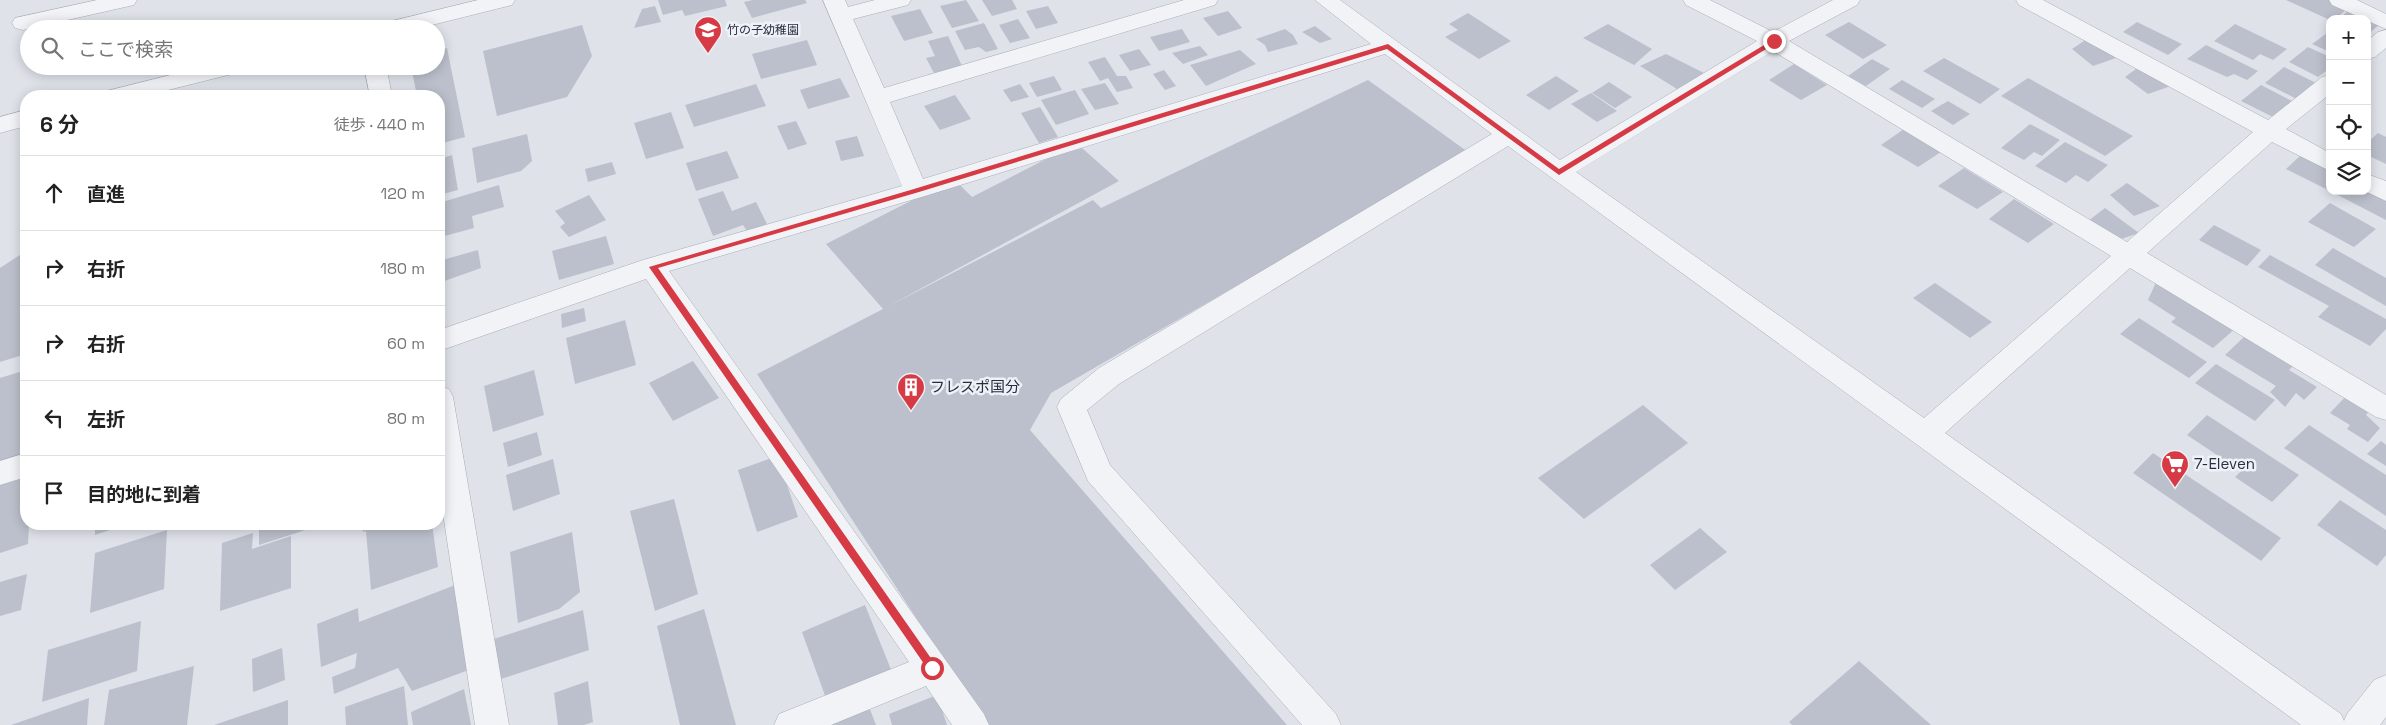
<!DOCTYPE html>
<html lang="ja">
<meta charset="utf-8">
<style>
:root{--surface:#fff;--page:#f2f2f2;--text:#222;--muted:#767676;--line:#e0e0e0}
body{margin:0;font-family:"Space Grotesk","Noto Sans JP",sans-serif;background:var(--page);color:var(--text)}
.controls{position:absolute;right:15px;top:15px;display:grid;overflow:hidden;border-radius:10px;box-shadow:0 2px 12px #0003}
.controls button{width:45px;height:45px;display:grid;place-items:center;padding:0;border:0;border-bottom:1px solid var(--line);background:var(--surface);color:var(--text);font:25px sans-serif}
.stop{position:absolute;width:15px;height:15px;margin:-11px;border:4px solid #d63b45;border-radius:50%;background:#fff}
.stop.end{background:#d63b45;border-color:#fff;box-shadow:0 1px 5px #0008}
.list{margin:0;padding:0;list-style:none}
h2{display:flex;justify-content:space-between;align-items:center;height:65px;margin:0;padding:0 20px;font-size:21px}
h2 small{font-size:16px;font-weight:400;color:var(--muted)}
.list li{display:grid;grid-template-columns:32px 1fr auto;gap:15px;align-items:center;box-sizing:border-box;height:75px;padding:0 20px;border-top:1px solid var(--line)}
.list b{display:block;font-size:19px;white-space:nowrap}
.list em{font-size:16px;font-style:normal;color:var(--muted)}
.icon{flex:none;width:28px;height:28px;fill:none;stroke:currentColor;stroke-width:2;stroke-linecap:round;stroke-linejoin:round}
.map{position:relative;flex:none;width:2386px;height:725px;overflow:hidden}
.search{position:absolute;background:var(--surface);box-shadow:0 2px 12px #0003;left:20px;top:20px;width:425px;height:55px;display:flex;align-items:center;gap:12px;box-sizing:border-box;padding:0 18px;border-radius:28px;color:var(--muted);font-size:19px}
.panel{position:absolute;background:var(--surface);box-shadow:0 2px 12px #0003;left:20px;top:90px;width:425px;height:440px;border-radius:20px}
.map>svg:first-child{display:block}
.building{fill:#bbc0cc}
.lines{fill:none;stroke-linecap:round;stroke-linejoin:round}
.minor-casing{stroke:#a8acb7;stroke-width:1}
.minor{fill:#f2f3f7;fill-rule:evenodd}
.route{fill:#d63b45}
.labels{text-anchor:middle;stroke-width:5;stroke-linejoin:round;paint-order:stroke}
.far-poi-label{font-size:12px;fill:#272e41;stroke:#eef1f6;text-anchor:start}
.poi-label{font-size:15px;fill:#272e41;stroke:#eef1f6;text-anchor:start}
</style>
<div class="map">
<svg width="2386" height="725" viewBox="0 0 2386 725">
<rect width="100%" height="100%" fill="#dfe2e9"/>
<!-- building -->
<g class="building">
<polygon points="658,0 725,0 727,6 685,16 682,10 663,15"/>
<polygon points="753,0 805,0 807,3 752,18 744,2"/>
<polygon points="966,0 979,21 952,28 940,6"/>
<polygon points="982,0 1012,0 1017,9 992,16"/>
<polygon points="2286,0 2328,0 2347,9 2335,19 2330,20"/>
<polygon points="655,6 661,22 634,28 642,9"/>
<polygon points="1048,6 1058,23 1036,29 1026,11"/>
<polygon points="920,9 933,33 904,41 891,16"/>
<polygon points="2349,10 2380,24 2367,35 2367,19 2339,19"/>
<polygon points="1228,11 1242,28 1218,36 1203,18"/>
<polygon points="1468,13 1511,41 1479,59 1445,37 1458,30 1449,24"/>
<polygon points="1018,19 1030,38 1010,43 999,25"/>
<polygon points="1849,22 1887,45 1863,59 1825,35"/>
<polygon points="2137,22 2182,44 2168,55 2123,32"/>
<polygon points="984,23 998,49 986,52 979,47 965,50 955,31"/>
<polygon points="1608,24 1652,49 1634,65 1583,38"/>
<polygon points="2235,24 2287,49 2273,60 2260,54 2253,60 2214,41"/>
<polygon points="582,25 592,56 567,97 497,116 483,51"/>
<polygon points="1315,26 1332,39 1320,43 1302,32"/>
<polygon points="1182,29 1190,42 1159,51 1150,37"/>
<polygon points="1285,29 1293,35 1298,44 1268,52 1265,45 1256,39"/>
<polygon points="2330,31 2330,52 2312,44"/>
<polygon points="948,36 962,66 934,73 926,58 935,56 928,41"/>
<polygon points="2087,39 2116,58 2093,66 2072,49"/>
<polygon points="807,40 817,65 761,79 752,54"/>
<polygon points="2206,45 2258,71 2247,80 2234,74 2227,77 2187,59"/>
<polygon points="1200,46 1208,55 1183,64 1172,53"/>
<polygon points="2308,47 2330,57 2330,68 2318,77 2289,62"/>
<polygon points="447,48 465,137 439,144 439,96 417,96 411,66 436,66 436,51"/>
<polygon points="1139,49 1151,65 1130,71 1119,55"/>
<polygon points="1240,50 1256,64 1206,86 1190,65"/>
<polygon points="1666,54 1710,76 1685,94 1640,66"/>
<polygon points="1105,57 1117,76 1126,76 1133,88 1117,92 1108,78 1100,81 1088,62"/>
<polygon points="1944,58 2000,89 1980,104 1923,71"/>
<polygon points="1872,59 1890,69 1866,86 1848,76"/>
<polygon points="1794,64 1827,85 1801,100 1769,80"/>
<polygon points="2140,66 2171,86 2148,94 2125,77"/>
<polygon points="2284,67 2316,83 2297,99 2265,83"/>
<polygon points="1164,70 1176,86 1165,90 1153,74"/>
<polygon points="1054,76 1062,90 1037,97 1029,83"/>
<polygon points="1556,76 1579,91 1549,110 1526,95"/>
<polygon points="840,78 850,97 808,109 800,90"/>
<polygon points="2028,78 2133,136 2105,156 2001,96"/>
<polygon points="1368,80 1468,152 1051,393 1030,430 1287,725 989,725 962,688 757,374 883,309 826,244 954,179 972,197 1048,158 1082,148 1119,181 887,307 1093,200 1101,208"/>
<polygon points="1902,80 1935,99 1922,108 1889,89"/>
<polygon points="1609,82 1632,97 1615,108 1592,93"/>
<polygon points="1105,83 1119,104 1095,110 1081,89"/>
<polygon points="756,84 766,106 694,127 685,105"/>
<polygon points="1020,84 1029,97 1011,102 1003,90"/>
<polygon points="2261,85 2292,101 2273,117 2241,101"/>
<polygon points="1075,90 1089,114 1056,125 1041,100"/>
<polygon points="1591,93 1617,111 1597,122 1571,104"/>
<polygon points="955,95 971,119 940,130 924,106"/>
<polygon points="1948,101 1970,114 1953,125 1931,111"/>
<polygon points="1040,107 1058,137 1039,143 1021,113"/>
<polygon points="671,112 684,148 646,159 634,123"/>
<polygon points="796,121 807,144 788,150 777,126"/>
<polygon points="2030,124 2060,140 2042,156 2034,152 2024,160 2001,148"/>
<polygon points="1907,127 1944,150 1918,167 1881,145"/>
<polygon points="2378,133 2386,137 2386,164 2367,155 2367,143"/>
<polygon points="527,134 532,161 521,171 477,183 472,148"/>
<polygon points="857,136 864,156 841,161 835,141"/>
<polygon points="2065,142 2108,165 2088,182 2076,175 2066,183 2035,166"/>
<polygon points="727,151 739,178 696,191 686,163"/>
<polygon points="452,155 458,190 439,195 439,159"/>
<polygon points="2300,156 2330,170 2330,191 2286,169"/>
<polygon points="612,162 616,174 588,182 585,169"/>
<polygon points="1964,168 2003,192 1977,209 1938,186"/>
<polygon points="2127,183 2160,206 2134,216 2110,195"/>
<polygon points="499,185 504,207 472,216 474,228 441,237 439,203"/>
<polygon points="723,191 732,211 756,202 767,224 747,231 743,225 713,236 698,199"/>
<polygon points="2330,191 2367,191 2386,199 2386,220"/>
<polygon points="589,195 606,220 569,237 560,227 565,223 555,211"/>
<polygon points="2014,199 2054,224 2028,243 1989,219"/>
<polygon points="2330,203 2376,229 2354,247 2308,222"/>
<polygon points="2105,208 2139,233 2112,242 2088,221"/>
<polygon points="2214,225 2261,250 2247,266 2199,240"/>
<polygon points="606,236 614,264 559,280 552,251"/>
<polygon points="2333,248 2386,278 2386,306 2315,265"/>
<polygon points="478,250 481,268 439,283 439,261"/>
<polygon points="26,251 26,354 0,362 0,268"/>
<polygon points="2270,255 2386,319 2386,329 2370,346 2318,317 2329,306 2258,267"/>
<polygon points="2157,280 2236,328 2213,348 2171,322 2176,318 2148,300"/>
<polygon points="1935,283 1992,322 1970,338 1913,298"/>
<polygon points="584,308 586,321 562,328 561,314"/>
<polygon points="2139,318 2207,362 2189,378 2120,334"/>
<polygon points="625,320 636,365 575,384 566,338"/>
<polygon points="2247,334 2296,363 2289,370 2317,387 2304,400 2296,393 2285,407 2270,392 2276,386 2225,355"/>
<polygon points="693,361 719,398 673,421 649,383"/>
<polygon points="2216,364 2275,400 2255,421 2195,383"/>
<polygon points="26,370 26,453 0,461 0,378"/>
<polygon points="534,370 544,415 493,432 484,386"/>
<polygon points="2349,393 2372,407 2366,415 2380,428 2368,442 2347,429 2350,425 2330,413"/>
<polygon points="1643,405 1688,443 1584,519 1538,478"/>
<polygon points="2207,415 2299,475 2272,502 2235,477 2241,471 2187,435"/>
<polygon points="2309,425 2386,475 2386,516 2284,448"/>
<polygon points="537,432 542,455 508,467 503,443"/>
<polygon points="2381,441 2386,445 2386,466 2367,454"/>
<polygon points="2153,453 2281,538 2261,561 2133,473"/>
<polygon points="777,456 798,517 757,532 738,470"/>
<polygon points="553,459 560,494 513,511 506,475"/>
<polygon points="26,477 26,524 29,524 28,544 0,553 0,485"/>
<polygon points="674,499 698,594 655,611 630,511"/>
<polygon points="2340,500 2386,530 2386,555 2377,566 2317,525"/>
<polygon points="95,524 128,524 95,535"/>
<polygon points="259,524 321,524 321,525 259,545"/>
<polygon points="363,524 432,524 438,567 371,590 366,531 363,532"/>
<polygon points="1700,528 1727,552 1675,590 1650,565"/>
<polygon points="167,530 164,589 90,613 95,553"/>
<polygon points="572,532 580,592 559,609 518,623 510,552"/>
<polygon points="253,533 252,549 291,536 291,588 220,611 222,543"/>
<polygon points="27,574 21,610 0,616 0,582"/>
<polygon points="458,584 474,668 412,691 398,668 334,694 332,677 355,668 357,653 321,667 317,624 358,608 359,622"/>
<polygon points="865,605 892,672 827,701 802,632"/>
<polygon points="704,609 736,725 680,725 657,626"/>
<polygon points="583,610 589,650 495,681 491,640"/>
<polygon points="141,621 137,671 42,702 48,650"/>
<polygon points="282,648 285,680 253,692 252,659"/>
<polygon points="1859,661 1931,725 1792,725 1789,722"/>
<polygon points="194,666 187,725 104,725 109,690"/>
<polygon points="588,681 593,722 584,725 558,725 554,693"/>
<polygon points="404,686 408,725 346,725 345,707"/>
<polygon points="464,689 471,725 413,725 411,712"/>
<polygon points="937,695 947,725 892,725 889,714"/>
<polygon points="89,698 87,725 11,725"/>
<polygon points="288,700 288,725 214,725"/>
<polygon points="869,707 876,725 829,725"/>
</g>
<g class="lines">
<!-- minor casing -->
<g class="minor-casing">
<g id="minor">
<polygon points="97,0 137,0 134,5 23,30 15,28 12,23 15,18"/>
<polygon points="478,0 515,0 512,5 416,29 377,29 380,24"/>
<path d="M823 0H845L848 7 875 0H911L908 5 853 19 884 88 1184 0H1218L1215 5 890 102 923 179 1371 44 1315 0H1340L1560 160 1757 41 1686 5 1683 0H1710L1773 32 1833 0H1860L1857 5 1789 41 2127 242 2253 132 2019 5 2016 0H2043L2268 120 2322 77 2330 75V94L2286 129 2330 153V171L2272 142 2147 253 2386 395V420L2376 417 2130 268 1945 433 2341 714 2344 721 2347 714 2374 680 2386 675V717L2380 725H2301L1508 146 1119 384 1087 410 1110 465 1336 714 1341 725H1302L1088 481 1057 407 1061 399 1099 368 1492 134 1385 54 925 196 669 271 984 714 989 725H952L926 686 831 725H774L779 714 909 662 646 279 439 351V330L643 260 902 186ZM1773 51 2111 256 1924 418 1576 172Z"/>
<polygon points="2329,0 2357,0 2386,14 2386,29 2332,5"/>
<polygon points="2386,30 2386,48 2375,57 2367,59 2367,41 2378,32"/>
<polygon points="206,66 247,66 244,71 144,96 104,96 107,91"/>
<polygon points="364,66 386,66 392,96 370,96"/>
<polygon points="26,110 26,126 0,133 0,117"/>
<polygon points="2367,174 2386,181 2386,201 2365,191 2367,191"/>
<polygon points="439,386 449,389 453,397 509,725 475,725 439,487"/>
<polygon points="26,453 26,477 0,485 0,461"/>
</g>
</g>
<!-- minor -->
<use href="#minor" class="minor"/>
</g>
<!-- route -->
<polygon class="route" points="1774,39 1776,43 1559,175 1387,49 919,192 658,268 935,664 935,671 932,672 929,671 649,267 914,189 1388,44 1559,169"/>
<!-- icons -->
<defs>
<g id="school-pin" transform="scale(1.4375)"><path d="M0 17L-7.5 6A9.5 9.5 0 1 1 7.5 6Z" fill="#d63b45" stroke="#eef1f6"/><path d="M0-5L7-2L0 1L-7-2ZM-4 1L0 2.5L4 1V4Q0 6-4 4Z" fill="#fff"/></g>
<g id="building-pin" transform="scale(1.4375)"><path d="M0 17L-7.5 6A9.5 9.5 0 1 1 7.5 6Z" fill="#d63b45" stroke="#eef1f6"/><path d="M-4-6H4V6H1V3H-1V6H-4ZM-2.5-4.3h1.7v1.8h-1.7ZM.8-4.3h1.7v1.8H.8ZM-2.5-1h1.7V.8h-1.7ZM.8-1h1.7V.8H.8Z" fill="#fff"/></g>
<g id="supermarket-pin" transform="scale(1.4375)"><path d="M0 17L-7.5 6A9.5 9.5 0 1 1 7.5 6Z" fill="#d63b45" stroke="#eef1f6"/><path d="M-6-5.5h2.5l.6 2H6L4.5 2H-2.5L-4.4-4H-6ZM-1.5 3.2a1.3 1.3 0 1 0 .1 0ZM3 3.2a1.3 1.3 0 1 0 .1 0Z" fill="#fff"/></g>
</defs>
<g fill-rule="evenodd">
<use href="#school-pin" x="708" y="30"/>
<use href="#building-pin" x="911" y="387"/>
<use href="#supermarket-pin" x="2175" y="464"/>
</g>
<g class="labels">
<!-- far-poi labels -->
<g class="far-poi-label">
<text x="727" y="34">竹の子幼稚園</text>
</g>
<!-- poi labels -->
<g class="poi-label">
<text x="930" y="392">フレスポ国分</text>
<text x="2194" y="469">7-Eleven</text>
</g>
</g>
</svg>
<div class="controls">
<button>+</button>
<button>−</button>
<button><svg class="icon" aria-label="locate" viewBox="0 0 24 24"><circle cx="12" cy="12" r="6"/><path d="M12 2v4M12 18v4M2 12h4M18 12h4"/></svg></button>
<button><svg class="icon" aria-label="layers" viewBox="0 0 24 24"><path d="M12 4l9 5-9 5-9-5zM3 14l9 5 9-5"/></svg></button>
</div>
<div class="stop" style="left:932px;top:668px"></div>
<div class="stop end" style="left:1774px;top:41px"></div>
<div class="search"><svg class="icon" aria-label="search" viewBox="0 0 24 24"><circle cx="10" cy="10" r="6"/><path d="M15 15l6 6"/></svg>ここで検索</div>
<section class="panel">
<h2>6 分<small>徒歩 · 440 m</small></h2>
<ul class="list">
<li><svg class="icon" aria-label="ahead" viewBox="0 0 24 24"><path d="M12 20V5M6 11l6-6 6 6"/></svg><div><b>直進</b></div><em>120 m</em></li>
<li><svg class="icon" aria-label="right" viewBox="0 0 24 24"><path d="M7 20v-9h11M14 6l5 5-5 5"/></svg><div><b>右折</b></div><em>180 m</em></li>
<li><svg class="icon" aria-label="right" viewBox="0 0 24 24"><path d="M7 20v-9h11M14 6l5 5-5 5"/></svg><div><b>右折</b></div><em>60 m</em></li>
<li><svg class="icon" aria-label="left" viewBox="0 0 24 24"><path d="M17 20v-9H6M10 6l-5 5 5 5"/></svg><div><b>左折</b></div><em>80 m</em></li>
<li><svg class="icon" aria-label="arrive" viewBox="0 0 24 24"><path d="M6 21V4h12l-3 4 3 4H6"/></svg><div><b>目的地に到着</b></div></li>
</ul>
</section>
</div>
